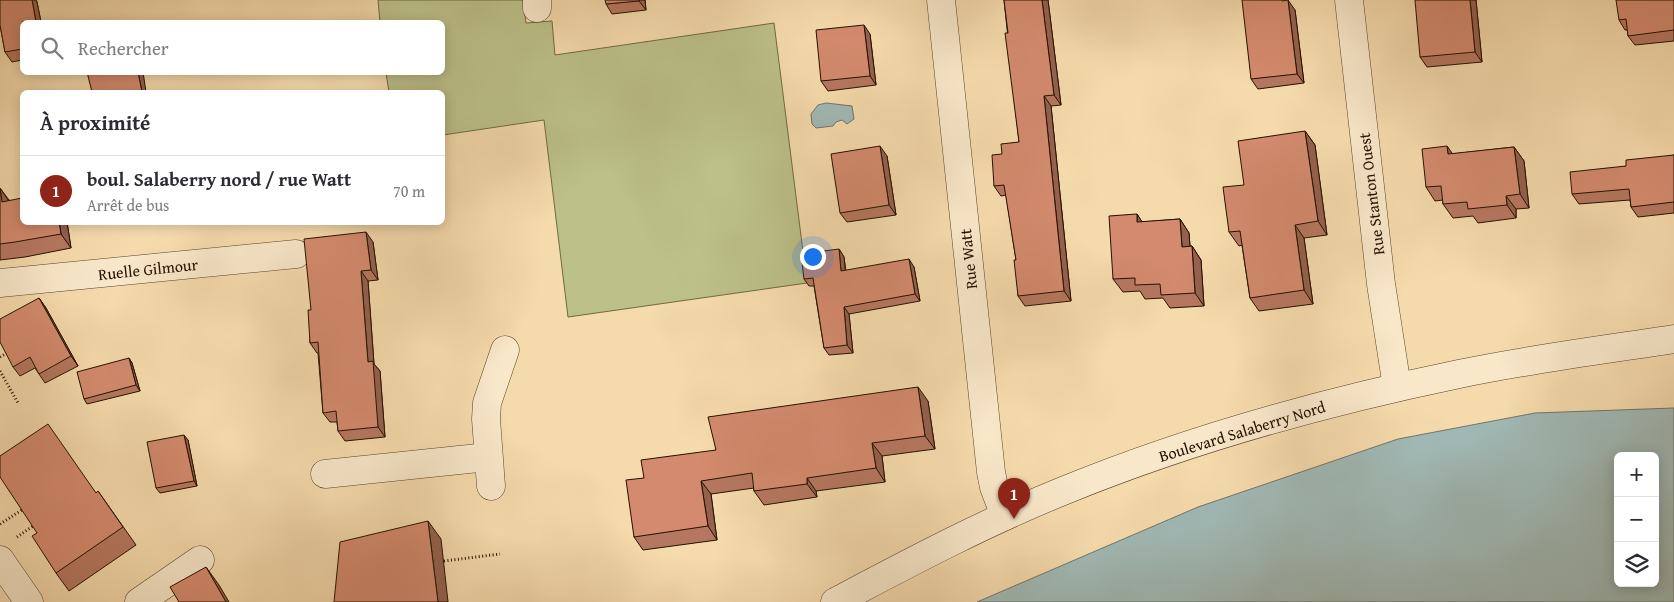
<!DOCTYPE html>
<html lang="fr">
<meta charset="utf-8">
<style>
:root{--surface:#fff;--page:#f2f2f3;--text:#2b2b33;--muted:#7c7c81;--line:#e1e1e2;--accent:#8f2418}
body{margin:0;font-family:"Gentium Book Plus",serif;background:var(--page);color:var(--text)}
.controls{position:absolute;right:15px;bottom:15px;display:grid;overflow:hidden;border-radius:8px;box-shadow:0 2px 12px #0003}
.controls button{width:45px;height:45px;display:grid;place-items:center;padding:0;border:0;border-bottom:1px solid var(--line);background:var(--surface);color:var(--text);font:25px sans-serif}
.you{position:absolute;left:812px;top:256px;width:18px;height:18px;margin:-12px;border:4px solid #fff;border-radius:50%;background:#1a73e8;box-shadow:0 0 0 8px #1a73e833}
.badge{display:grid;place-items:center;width:32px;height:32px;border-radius:50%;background:var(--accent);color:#fff;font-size:16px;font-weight:700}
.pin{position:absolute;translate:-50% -41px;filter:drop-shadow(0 1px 2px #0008)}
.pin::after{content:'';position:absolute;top:26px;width:18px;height:15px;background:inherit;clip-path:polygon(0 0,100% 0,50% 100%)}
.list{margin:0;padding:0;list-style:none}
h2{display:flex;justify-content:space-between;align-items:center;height:65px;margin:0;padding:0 20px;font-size:21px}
h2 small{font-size:16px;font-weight:400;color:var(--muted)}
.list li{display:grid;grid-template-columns:32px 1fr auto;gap:15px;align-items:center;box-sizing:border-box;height:70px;padding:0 20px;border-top:1px solid var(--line)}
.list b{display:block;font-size:19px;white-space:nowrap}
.list p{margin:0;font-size:16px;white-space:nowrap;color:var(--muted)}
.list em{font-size:16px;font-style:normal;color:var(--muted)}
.icon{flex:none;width:28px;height:28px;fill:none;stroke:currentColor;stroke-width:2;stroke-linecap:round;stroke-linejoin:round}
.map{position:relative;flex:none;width:1674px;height:602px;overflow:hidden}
.search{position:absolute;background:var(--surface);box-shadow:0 2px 12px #0003;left:20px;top:20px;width:425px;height:55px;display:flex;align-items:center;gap:12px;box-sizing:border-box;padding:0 18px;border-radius:8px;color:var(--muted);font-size:19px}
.panel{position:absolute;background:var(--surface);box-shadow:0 2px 12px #0003;left:20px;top:90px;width:425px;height:135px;border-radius:8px}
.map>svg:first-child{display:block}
.green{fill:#bcc089;stroke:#706844}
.water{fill:#a0b8b4;stroke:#6f756c;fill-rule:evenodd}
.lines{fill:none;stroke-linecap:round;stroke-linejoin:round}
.minor-casing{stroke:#59422b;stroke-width:29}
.path{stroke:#251000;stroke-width:3;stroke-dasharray:1 2.5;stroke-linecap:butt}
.minor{stroke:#f8e7c9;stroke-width:28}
.wall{fill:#b5775f;stroke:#251000}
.shaded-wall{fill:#94614d;stroke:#251000}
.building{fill:#d38a6e;stroke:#251000}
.labels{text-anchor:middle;stroke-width:4.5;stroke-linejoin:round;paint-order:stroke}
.street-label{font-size:16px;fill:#251000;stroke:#f8e7c9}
</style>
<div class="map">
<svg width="1674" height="602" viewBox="0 0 1674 602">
<rect width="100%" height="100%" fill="#f5daac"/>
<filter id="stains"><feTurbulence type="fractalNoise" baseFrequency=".004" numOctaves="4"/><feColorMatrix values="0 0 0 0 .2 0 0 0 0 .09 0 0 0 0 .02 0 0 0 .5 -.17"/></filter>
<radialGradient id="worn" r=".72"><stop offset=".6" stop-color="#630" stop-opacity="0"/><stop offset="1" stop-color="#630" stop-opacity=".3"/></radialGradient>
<!-- green -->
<polygon class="green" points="378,0 523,0 526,23 552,21 555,55 774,23 807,283 568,317 544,120 443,135 442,92 389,92 386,73 442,72 442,22 380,22"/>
<!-- water -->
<g class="water">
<polygon points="826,103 852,106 854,119 847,124 842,120 836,122 833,126 816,128 812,124 811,114 818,105"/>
<path d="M1674 408V602H977L1198 507 1398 439 1535 413ZM1618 456H1655V583H1618Z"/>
</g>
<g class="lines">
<!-- minor casing -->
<g class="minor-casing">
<g id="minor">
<polyline points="537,0 537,8"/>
<polyline points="941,0 991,472 994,487 1005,516"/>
<polyline points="1349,0 1381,284 1397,387"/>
<polyline points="0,283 296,254"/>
<polyline points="325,474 488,457"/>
<polyline points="491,486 486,419 487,403 505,350"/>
<polyline points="0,560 29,602"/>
<polyline points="139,602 200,560"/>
<path d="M835 602C909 563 984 523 1063 491 1190 439 1324 402 1459 374 1530 359 1602 350 1674 339"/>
</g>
</g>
<!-- path -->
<g class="path">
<polyline points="0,357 7,353"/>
<polyline points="0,371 18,403"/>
<polyline points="0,524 22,510"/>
<polyline points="17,537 33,526"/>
<polyline points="444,561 500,554"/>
</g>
<!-- minor -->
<use href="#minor" class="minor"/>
</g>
<!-- wall -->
<g class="wall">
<polygon points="0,0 36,0 37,2 41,22 22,22 22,60 12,62 5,52 0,25"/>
<polygon points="645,0 646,10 612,14 606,4"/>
<polygon points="1004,0 1048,0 1061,105 1051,106 1071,301 1025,306 1018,296 1016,260 1006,195 1001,196 994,186 1002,154 1019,142"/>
<polygon points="1476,0 1482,62 1427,67 1420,57"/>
<polygon points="1674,0 1674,41 1635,45 1628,36 1628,30 1625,30 1619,20"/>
<polygon points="1295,10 1304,83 1258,89 1251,79"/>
<polygon points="870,34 876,85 828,91 821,81"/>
<polygon points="1305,131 1315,145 1327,235 1304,238 1313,304 1259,311 1250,298 1242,245 1239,246 1229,232 1244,185"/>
<polygon points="1447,146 1452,154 1514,147 1524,161 1529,208 1516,209 1516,218 1478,223 1473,216 1453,218 1443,204 1443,200 1435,201 1426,187"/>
<polygon points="1674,155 1674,213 1638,217 1631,207 1630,200 1579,204 1572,194 1626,166"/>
<polygon points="887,156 896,215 847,222 840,213"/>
<polygon points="0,188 9,200 67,222 71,248 25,257 0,260"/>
<polygon points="1137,214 1142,222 1180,219 1189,233 1190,246 1192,246 1201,260 1204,306 1170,308 1163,298 1145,299 1140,291 1123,292 1113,279"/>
<polygon points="373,242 378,280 368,281 374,364 380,371 385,437 345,441 338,431 337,422 330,422 323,413 318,353 317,353 310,343 311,310"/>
<polygon points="839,249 844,257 846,271 914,267 920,301 849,314 853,353 829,355 824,348 814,286 809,286 804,279"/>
<polygon points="39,298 46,308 78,366 45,383 35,368 20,376 13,367"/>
<polygon points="129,358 132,363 140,391 87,404 84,399"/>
<polygon points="928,401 935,449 882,456 885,482 816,491 817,497 764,505 754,491 754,488 711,494 717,540 643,550 634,537 644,478 716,450"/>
<polygon points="188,440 197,486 160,493 156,488"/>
<polygon points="98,491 136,545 69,591 56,573 96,493"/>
</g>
<!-- shaded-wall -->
<g class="shaded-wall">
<polygon points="32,0 36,0 37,2 41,22 36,22"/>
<polygon points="639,0 645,0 646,10 639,1"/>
<polygon points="1042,0 1048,0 1061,105 1054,95"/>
<polygon points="1288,0 1295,10 1304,83 1297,74"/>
<polygon points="1470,0 1476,0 1482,62 1475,52"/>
<polygon points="864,25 870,34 876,85 870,76"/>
<polygon points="138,72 143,72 146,92 142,92"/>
<polygon points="1044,96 1051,106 1071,301 1064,291"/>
<polygon points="1305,131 1315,145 1327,235 1318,221"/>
<polygon points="880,146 887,156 896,215 889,205"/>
<polygon points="1447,146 1457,160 1448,154"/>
<polygon points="1514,147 1524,161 1529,208 1520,194"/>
<polygon points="0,188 10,203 2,202"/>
<polygon points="1506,196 1516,209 1516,218 1507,205"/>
<polygon points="1137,214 1146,228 1137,222"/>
<polygon points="1180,219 1189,233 1191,260 1182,247"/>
<polygon points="59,222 67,222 71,248 61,234"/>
<polygon points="1295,225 1304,238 1313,304 1304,290"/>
<polygon points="366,232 373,242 378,280 371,270"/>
<polygon points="1192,246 1201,260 1204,306 1195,293"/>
<polygon points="839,249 844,257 846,279 841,271"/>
<polygon points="909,259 914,267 920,301 915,294"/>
<polygon points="361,271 368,281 374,364 380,371 385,437 378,427 368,362"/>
<polygon points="39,298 46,308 78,366 71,356"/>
<polygon points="844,307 849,314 853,353 847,345"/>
<polygon points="129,358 132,363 140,391 136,385"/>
<polygon points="918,387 928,401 935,449 925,436"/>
<polygon points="184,435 188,440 197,486 194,481"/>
<polygon points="872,443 882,456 885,482 876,468"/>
<polygon points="807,478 816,491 817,497 807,484"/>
<polygon points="701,481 711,494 717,540 708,526"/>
<polygon points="428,521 441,539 448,602 438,602"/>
<polygon points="206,567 219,585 229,602 226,602"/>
</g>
<!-- building -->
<g class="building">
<polygon points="0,0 32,0 36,22 22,22 22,49 5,52 0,25"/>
<polygon points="605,0 639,0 639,1 606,4"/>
<polygon points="1004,0 1042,0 1054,95 1044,96 1064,291 1018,296 1014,260 1016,260 1004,185 994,186 992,155 1002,154 1001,144 1019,142 1005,33 1008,33"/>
<polygon points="1242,0 1282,0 1282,1 1288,0 1297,74 1251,79"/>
<polygon points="1415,0 1470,0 1475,52 1420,57"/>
<polygon points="1616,0 1674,0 1674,30 1628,36 1626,19 1619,20"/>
<polygon points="864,25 870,76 821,81 816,30"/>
<polygon points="87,72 138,72 142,92 92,92"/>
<polygon points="1305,131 1318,221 1295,225 1304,290 1250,298 1240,231 1229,232 1223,187 1244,185 1238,141"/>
<polygon points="880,146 889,205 840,213 831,154"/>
<polygon points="1447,146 1448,154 1514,147 1520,194 1506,196 1507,205 1468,209 1467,202 1443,204 1441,186 1426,187 1422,149"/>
<polygon points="1674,155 1674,202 1631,207 1629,189 1572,194 1570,172 1626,166 1626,160"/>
<polygon points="0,188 2,202 22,198 22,222 59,222 61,234 15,242 0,244"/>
<polygon points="1137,214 1137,222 1180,219 1182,247 1192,246 1195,293 1161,295 1160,284 1135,285 1135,278 1113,279 1109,216"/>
<polygon points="366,232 371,270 361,271 368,362 373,361 378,427 338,431 336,411 323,413 318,342 310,343 308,310 311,310 304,239"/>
<polygon points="839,249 841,271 909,259 915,294 844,307 847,345 824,348 813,278 804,279 801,254"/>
<polygon points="39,298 71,356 39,374 30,357 13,367 0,342 0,319"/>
<polygon points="129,358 136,385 84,399 77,372"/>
<polygon points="918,387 925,436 872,443 876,468 807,478 807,484 754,491 752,473 701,481 708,526 634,537 626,480 644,478 641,460 716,450 708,417"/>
<polygon points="48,424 96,493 98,491 123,527 56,573 32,536 37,533 0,477 0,456"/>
<polygon points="184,435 194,481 156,488 147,442"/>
<polygon points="428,521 438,602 334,602 340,542"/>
<polygon points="206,567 226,602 179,602 170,587"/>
</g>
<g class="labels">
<!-- street labels -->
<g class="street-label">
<text transform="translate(1371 194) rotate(-97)" y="6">Rue Stanton Ouest</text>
<text transform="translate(968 259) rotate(-96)" y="6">Rue Watt</text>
<text transform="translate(148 269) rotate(-6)" y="6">Ruelle Gilmour</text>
<text transform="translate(1242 431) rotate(-17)" y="6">Boulevard Salaberry Nord</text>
</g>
</g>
<rect width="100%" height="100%" filter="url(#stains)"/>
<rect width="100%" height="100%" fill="url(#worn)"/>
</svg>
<div class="controls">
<button>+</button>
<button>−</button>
<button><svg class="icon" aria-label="layers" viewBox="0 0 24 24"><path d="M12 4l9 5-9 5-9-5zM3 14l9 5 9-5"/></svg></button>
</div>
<div class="you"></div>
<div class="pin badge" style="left:1014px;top:519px">1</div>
<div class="search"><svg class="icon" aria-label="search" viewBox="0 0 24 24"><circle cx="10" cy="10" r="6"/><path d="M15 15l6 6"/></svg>Rechercher</div>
<section class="panel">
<h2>À proximité<small></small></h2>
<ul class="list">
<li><span class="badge">1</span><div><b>boul. Salaberry nord / rue Watt</b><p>Arrêt de bus</p></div><em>70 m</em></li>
</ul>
</section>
</div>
